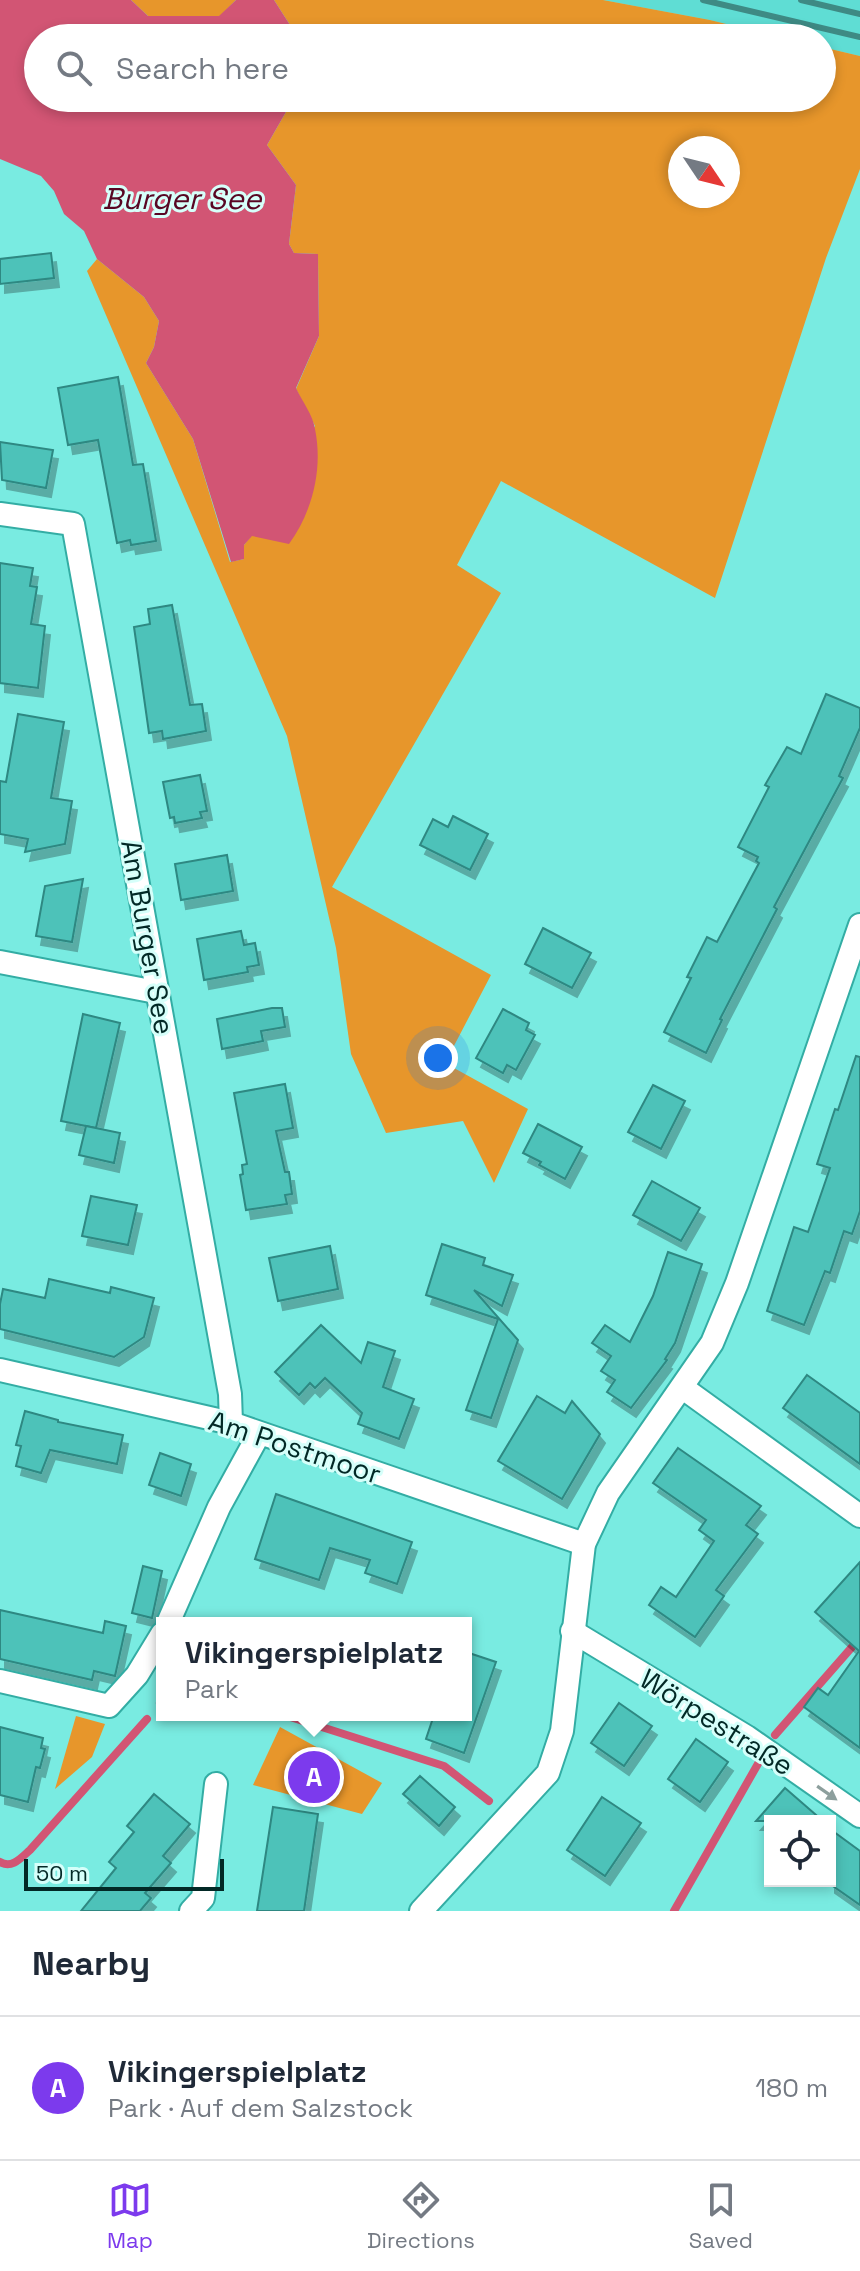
<!DOCTYPE html>
<meta charset="utf-8">
<style>
:root{--surface:#fff;--page:#f6f6f7;--text:#1f2937;--muted:#747a83;--line:#e0e1e3;--accent:#7c3aed}
body{margin:0;font-family:"Space Grotesk",sans-serif;background:var(--page);color:var(--text)}
.controls{position:absolute;right:24px;bottom:24px;display:grid;overflow:hidden;border-radius:0px;box-shadow:0 4px 12px #0003}
.controls button{width:72px;height:72px;display:grid;place-items:center;padding:0;border:0;border-bottom:2px solid var(--line);background:var(--surface);color:var(--text);font:40px sans-serif}
.compass{position:absolute;left:668px;top:136px;width:72px;height:72px;border-radius:50%;background:var(--surface);box-shadow:0 4px 12px #0003;rotate:125deg}
.scale{position:absolute;left:24px;bottom:20px;width:200px;box-sizing:border-box;padding-left:8px;border:4px solid #022926;border-top:0;font-size:22px;line-height:28px;white-space:nowrap;color:#022926;-webkit-text-stroke:6px #d6fffa;paint-order:stroke}
.you{position:absolute;left:438px;top:1058px;width:28px;height:28px;margin:-20px;border:6px solid #fff;border-radius:50%;background:#1a73e8;box-shadow:0 0 0 12px #1a73e833}
.badge{display:grid;place-items:center;width:52px;height:52px;border-radius:50%;background:var(--accent);color:#fff;font-size:26px;font-weight:700}
.pin{position:absolute;translate:-50% -50%;border:4px solid #fff;box-shadow:0 2px 8px #0006}
.popup{position:absolute;left:156px;top:1617px;width:316px;height:104px;box-sizing:border-box;display:grid;place-content:center;border-radius:0px;background:var(--surface);filter:drop-shadow(0 2px 6px #0005);font-size:26px;white-space:nowrap;color:var(--muted)}
.popup b{font-size:30px;color:var(--text)}
.popup::after{content:'';position:absolute;left:50%;top:100%;margin-left:-16px;border:16px solid transparent;border-top-color:var(--surface)}
.list{margin:0;padding:0;list-style:none}
h2{display:flex;justify-content:space-between;align-items:center;height:104px;margin:0;padding:0 32px;font-size:34px}
h2 small{font-size:26px;font-weight:400;color:var(--muted)}
.list li{display:grid;grid-template-columns:52px 1fr auto;gap:24px;align-items:center;box-sizing:border-box;height:144px;padding:0 32px;border-top:2px solid var(--line)}
.list b{display:block;font-size:30px;white-space:nowrap}
.list p{margin:0;font-size:26px;white-space:nowrap;color:var(--muted)}
.list em{font-size:26px;font-style:normal;color:var(--muted)}
.icon{flex:none;width:44px;height:44px;fill:none;stroke:currentColor;stroke-width:2;stroke-linecap:round;stroke-linejoin:round}
.map{position:relative;flex:none;width:860px;height:1911px;overflow:hidden}
.search{position:absolute;background:var(--surface);box-shadow:0 4px 12px #0003;left:24px;right:24px;top:24px;height:88px;display:flex;align-items:center;gap:20px;box-sizing:border-box;padding:0 28px;border-radius:44px;color:var(--muted);font-size:30px}
.sheet{height:248px;background:var(--surface)}
nav{display:flex;justify-content:space-around;align-items:center;box-sizing:border-box;height:112px;border-top:2px solid var(--line);background:var(--surface);font-size:22px;color:var(--muted)}
nav a{display:grid;justify-items:center;gap:4px}
nav .on{color:var(--accent)}
.map>svg:first-child{display:block}
.built{fill:#5fddd4}
.green{fill:#e7962b;fill-rule:evenodd}
.water{fill:#d25574}
.lines{fill:none;stroke-linecap:round;stroke-linejoin:round}
.stream{stroke:#d25574;stroke-width:8}
.building{fill:#4dc2b9;stroke:#2e8882;stroke-width:2;filter:url(#shadow)}
.minor-casing{stroke:#33ada4;stroke-width:26}
.minor{stroke:#fff;stroke-width:22}
.rail{stroke:#3e8a84;stroke-width:6}
.oneway{fill:#8d9f9d}
.labels{text-anchor:middle;stroke-width:6;stroke-linejoin:round;paint-order:stroke}
.street-label{font-size:28px;fill:#022926;stroke:#d6fffa}
.water-label{font-size:30px;font-style:italic;fill:#580623;stroke:#d6fffa}
</style>
<div class="map">
<svg width="860" height="1911" viewBox="0 0 860 1911">
<defs>
<filter id="shadow"><feDropShadow dx="5" dy="9" stdDeviation="0" flood-color="#0004"/></filter>
</defs>
<rect width="100%" height="100%" fill="#79ebe1"/>
<!-- built -->
<polygon class="built" points="603,0 860,0 860,56 822,47 822,38 784,38 710,20"/>
<!-- green -->
<g class="green">
<polygon points="131,0 236,0 220,16 148,16"/>
<polygon points="274,0 603,0 710,20 784,38 280,38 290,25"/>
<path d="M822 47 860 56V169L826 258 715 598 501 481 457 565 501 593 332 887 491 975 445 1063 528 1109 494 1183 463 1121 386 1133 351 1054 336 948 287 736 87 271 97 259 144 297 159 321 154 347 146 363 193 439 230 562 244 559V545L252 535 315 426 296 389 319 336 318 254 294 253 289 244 296 185 267 145 294 98H822ZM680 148H728V196H680Z"/>
<polygon points="76,1716 105,1724 92,1757 55,1789"/>
<polygon points="280,1727 382,1783 362,1814 253,1785"/>
</g>
<!-- water -->
<path class="water" d="M0 0H131L148 16H219L236 0H274L290 25 280 38H38V98H294L267 145 296 185 289 244 294 253 318 254 319 336 296 388C302 401 313 415 315 429 323 468 313 511 289 544L252 536 244 545V559L231 562 193 439 146 363 154 347 159 321 144 297 97 259 84 231 64 214 54 191 41 176 0 159Z"/>
<g class="lines">
<!-- stream -->
<g class="stream">
<polyline points="160,1703 162,1701"/>
<polyline points="284,1715 444,1766 489,1801"/>
<polyline points="775,1735 860,1638"/>
<path d="M0 1862C12 1869 21 1858 30 1850L147 1719"/>
<polyline points="674,1911 759,1762"/>
</g>
</g>
<!-- building -->
<g class="building">
<polygon points="51,253 54,278 0,284 0,259"/>
<polygon points="118,377 133,465 143,464 156,541 131,545 130,540 117,543 98,440 68,445 58,388"/>
<polygon points="0,442 53,450 46,488 2,480"/>
<polygon points="0,563 33,568 30,586 37,587 31,624 45,626 38,688 0,683"/>
<polygon points="172,605 190,705 202,704 206,731 163,739 162,731 149,733 134,627 150,624 148,609"/>
<polygon points="826,694 860,708 860,728 839,776 843,778 774,907 777,909 720,1019 722,1020 706,1053 664,1032 691,978 687,977 707,937 717,942 759,863 756,861 758,857 738,847 769,787 765,785 787,747 801,754"/>
<polygon points="18,714 64,722 51,798 72,801 65,844 25,852 28,839 0,834 0,781 6,782"/>
<polygon points="200,775 207,811 200,812 202,818 175,823 174,817 170,818 163,782"/>
<polygon points="453,816 488,834 470,870 420,845 433,819 448,827"/>
<polygon points="227,855 233,891 181,900 175,864"/>
<polygon points="83,879 72,942 36,936 45,886"/>
<polygon points="543,928 591,953 572,988 525,964"/>
<polygon points="241,931 244,945 255,943 259,965 247,967 248,972 204,980 197,939"/>
<polygon points="272,1008 282,1008 285,1027 261,1031 263,1041 222,1049 217,1019"/>
<polygon points="503,1009 529,1023 526,1030 535,1035 516,1070 507,1065 503,1073 476,1058"/>
<polygon points="83,1014 120,1023 96,1128 61,1121"/>
<polygon points="856,1056 860,1057 860,1211 852,1234 844,1231 830,1273 825,1271 804,1325 767,1311 794,1227 808,1232 830,1168 817,1164 835,1109 838,1110"/>
<polygon points="285,1084 293,1128 276,1131 285,1172 289,1172 292,1194 285,1195 287,1204 246,1210 240,1175 243,1174 242,1165 247,1164 234,1093"/>
<polygon points="653,1085 685,1101 661,1149 628,1132"/>
<polygon points="538,1124 582,1147 565,1179 539,1165 541,1162 523,1153"/>
<polygon points="86,1126 120,1133 114,1163 79,1155"/>
<polygon points="652,1181 700,1208 681,1241 633,1215"/>
<polygon points="91,1196 137,1205 128,1245 82,1236"/>
<polygon points="442,1244 485,1258 483,1265 513,1275 502,1306 474,1290 518,1340 491,1418 466,1410 498,1319 426,1295"/>
<polygon points="330,1246 338,1289 278,1301 269,1258"/>
<polygon points="668,1252 702,1264 675,1343 665,1359 667,1360 631,1408 607,1392 615,1380 601,1371 611,1356 592,1343 605,1325 630,1342 653,1296"/>
<polygon points="49,1279 110,1293 111,1287 154,1298 144,1337 114,1357 0,1329 0,1304 3,1289 45,1298"/>
<polygon points="321,1325 361,1363 368,1342 395,1351 383,1387 414,1399 399,1439 358,1424 362,1413 325,1378 315,1388 310,1383 299,1395 275,1372"/>
<polygon points="807,1375 860,1413 860,1464 783,1408"/>
<polygon points="537,1396 565,1413 572,1401 600,1434 562,1499 498,1461"/>
<polygon points="25,1411 58,1420 58,1422 123,1435 117,1464 50,1450 41,1473 16,1466 21,1446 16,1445"/>
<polygon points="678,1448 761,1506 746,1525 758,1534 716,1590 724,1596 695,1637 649,1605 661,1587 676,1597 714,1541 699,1530 706,1520 653,1483"/>
<polygon points="160,1453 191,1464 181,1496 149,1485"/>
<polygon points="276,1494 412,1542 397,1584 365,1573 370,1560 330,1548 319,1580 255,1559"/>
<polygon points="860,1562 860,1748 804,1707 818,1688 828,1695 859,1651 815,1612"/>
<polygon points="143,1566 162,1571 152,1618 132,1613"/>
<polygon points="0,1610 103,1633 105,1621 126,1626 115,1676 94,1671 92,1680 0,1659"/>
<polygon points="466,1652 496,1662 464,1753 426,1739 434,1715 466,1715"/>
<polygon points="619,1703 652,1726 624,1766 591,1743"/>
<polygon points="0,1727 43,1738 41,1748 45,1749 40,1768 36,1767 28,1802 0,1795"/>
<polygon points="696,1739 728,1762 700,1802 668,1779"/>
<polygon points="420,1776 455,1807 439,1826 403,1794"/>
<polygon points="785,1788 823,1821 756,1821"/>
<polygon points="154,1794 190,1824 163,1856 171,1863 145,1893 151,1898 140,1911 81,1911 116,1868 109,1862 134,1832 127,1826"/>
<polygon points="602,1797 641,1823 605,1876 567,1850"/>
<polygon points="273,1807 318,1814 304,1911 257,1911"/>
<polygon points="830,1829 860,1851 860,1905 830,1884"/>
</g>
<g class="lines">
<!-- minor casing -->
<g class="minor-casing">
<g id="minor">
<polyline points="0,514 73,524 230,1394 231,1423"/>
<polyline points="0,962 156,992"/>
<polyline points="0,1370 231,1423 584,1544"/>
<polyline points="683,1388 860,1516"/>
<polyline points="168,1623 219,1507 259,1434"/>
<polyline points="572,1631 747,1737 860,1816"/>
<polyline points="0,1681 109,1706 137,1675 162,1634"/>
<polyline points="191,1911 203,1898 216,1784"/>
<polyline points="421,1911 548,1773 562,1731 584,1544 608,1493 712,1343 737,1283 860,925"/>
</g>
</g>
<!-- minor -->
<use href="#minor" class="minor"/>
<!-- rail -->
<g class="rail">
<polyline points="703,0 860,37"/>
<polyline points="801,0 860,14"/>
</g>
</g>
<!-- one-way arrows -->
<defs><path id="oneway-solid" d="M-6-.8H1V-3.2L6.5 0L1 3.2V.8H-6Z" transform="scale(2)"/></defs>
<use class="oneway" href="#oneway-solid" transform="translate(827 1793) rotate(35)"/>
<g class="labels">
<!-- street labels -->
<g class="street-label">
<text transform="translate(148 937) rotate(80)" y="10">Am Burger See</text>
<text transform="translate(295 1447) rotate(18)" y="10">Am Postmoor</text>
<text transform="translate(717 1722) rotate(32)" y="10">Wörpestraße</text>
</g>
<!-- water labels -->
<g class="water-label">
<text x="182" y="209">Burger See</text>
</g>
</g>
</svg>
<div class="controls">
<button><svg class="icon" aria-label="locate" viewBox="0 0 24 24"><circle cx="12" cy="12" r="6"/><path d="M12 2v4M12 18v4M2 12h4M18 12h4"/></svg></button>
</div>
<svg class="compass" viewBox="-18 -18 36 36"><path d="M0-13l5 13h-10z" fill="#e53935"/><path d="M0 13l5-13h-10z" fill="#747a83"/></svg>
<div class="scale">50 m</div>
<div class="you"></div>
<div class="pin badge" style="left:314px;top:1777px">A</div>
<div class="popup"><b>Vikingerspielplatz</b>Park</div>
<div class="search"><svg class="icon" aria-label="search" viewBox="0 0 24 24"><circle cx="10" cy="10" r="6"/><path d="M15 15l6 6"/></svg>Search here</div>
</div>
<section class="sheet">
<h2>Nearby<small></small></h2>
<ul class="list">
<li><span class="badge">A</span><div><b>Vikingerspielplatz</b><p>Park · Auf dem Salzstock</p></div><em>180 m</em></li>
</ul>
</section>
<nav>
<a class="on"><svg class="icon" aria-label="map" viewBox="0 0 24 24"><path d="M3 6l6-2 6 2 6-2v14l-6 2-6-2-6 2zM9 4v14M15 6v14"/></svg>Map</a>
<a><svg class="icon" aria-label="directions" viewBox="0 0 24 24"><path d="M12 3l9 9-9 9-9-9zM9 14v-3h6M13 9l2 2-2 2"/></svg>Directions</a>
<a><svg class="icon" aria-label="saved" viewBox="0 0 24 24"><path d="M7 4h10v16l-5-4-5 4z"/></svg>Saved</a>
</nav>
